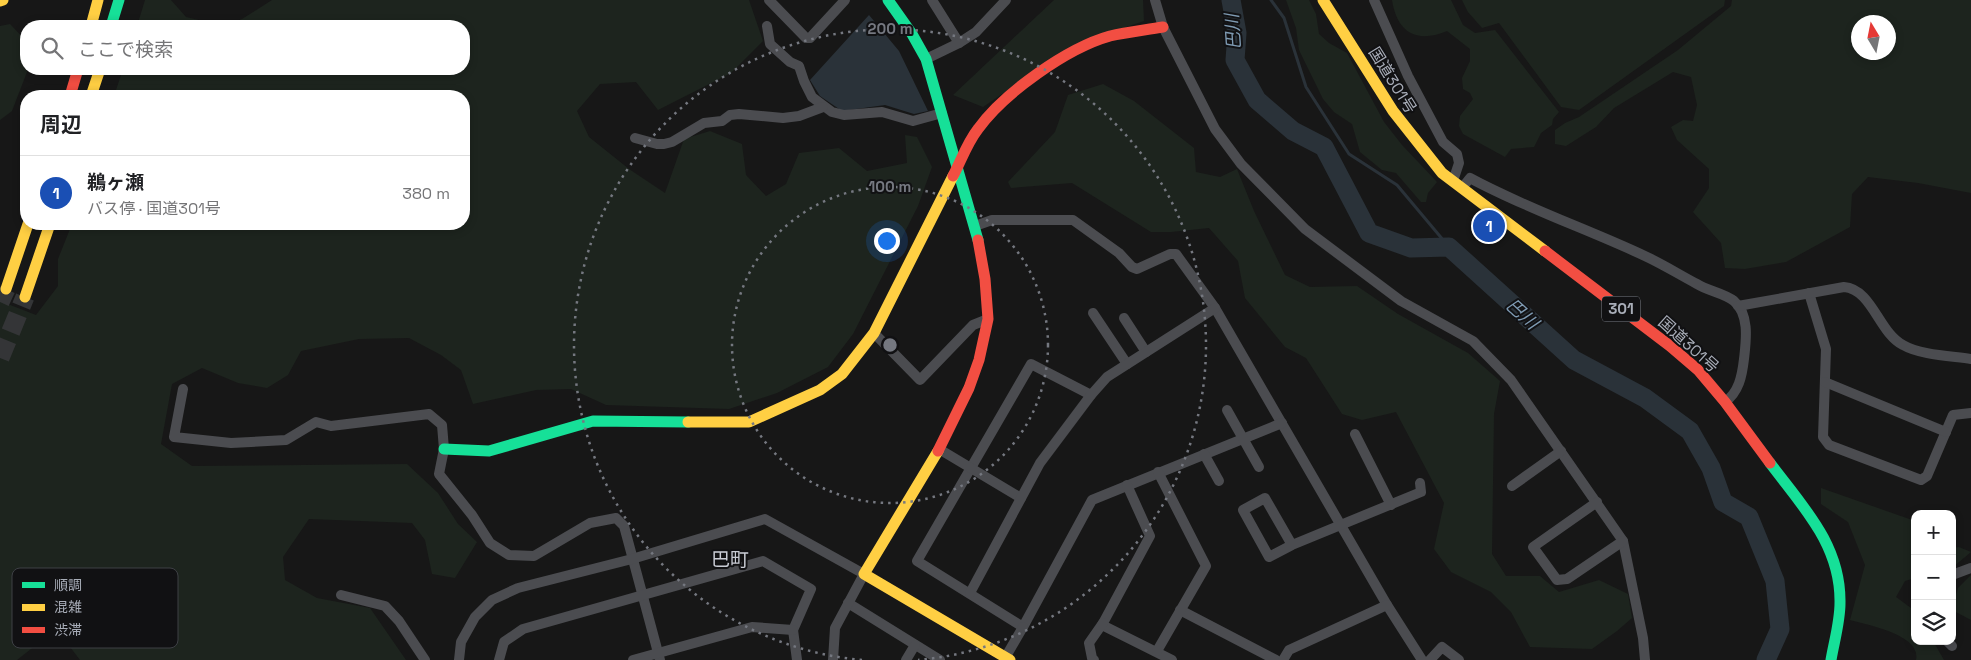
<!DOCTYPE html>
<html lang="ja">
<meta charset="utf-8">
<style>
:root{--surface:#fff;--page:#f6f6f6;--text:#202124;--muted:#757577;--line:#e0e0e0;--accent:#757880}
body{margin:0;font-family:"Space Grotesk","Noto Sans JP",sans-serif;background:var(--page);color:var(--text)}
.controls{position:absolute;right:15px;bottom:15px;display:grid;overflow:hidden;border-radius:10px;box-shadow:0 2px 8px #0003}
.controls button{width:45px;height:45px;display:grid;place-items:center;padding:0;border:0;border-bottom:1px solid var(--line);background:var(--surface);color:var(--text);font:25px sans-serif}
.compass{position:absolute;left:1851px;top:15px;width:45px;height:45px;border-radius:50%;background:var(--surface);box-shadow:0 2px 8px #0003;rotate:350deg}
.you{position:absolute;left:886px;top:240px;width:18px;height:18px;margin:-12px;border:4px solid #fff;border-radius:50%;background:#1a73e8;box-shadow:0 0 0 8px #1a73e833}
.badge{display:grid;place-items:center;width:32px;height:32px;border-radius:50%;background:var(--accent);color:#fff;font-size:16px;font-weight:700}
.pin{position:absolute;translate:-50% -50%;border:2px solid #fff;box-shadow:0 1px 5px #0006}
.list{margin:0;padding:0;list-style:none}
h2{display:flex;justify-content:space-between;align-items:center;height:65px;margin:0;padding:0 20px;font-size:21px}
h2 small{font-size:16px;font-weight:400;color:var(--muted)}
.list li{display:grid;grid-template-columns:32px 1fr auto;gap:15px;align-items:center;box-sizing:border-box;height:75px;padding:0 20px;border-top:1px solid var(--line)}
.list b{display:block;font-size:19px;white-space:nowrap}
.list p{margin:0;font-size:16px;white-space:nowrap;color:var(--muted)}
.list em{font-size:16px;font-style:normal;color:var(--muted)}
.icon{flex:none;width:28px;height:28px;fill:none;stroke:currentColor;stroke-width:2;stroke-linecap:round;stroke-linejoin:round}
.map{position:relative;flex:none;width:1971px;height:660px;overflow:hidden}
.search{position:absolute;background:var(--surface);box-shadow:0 2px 8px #0003;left:20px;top:20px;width:450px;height:55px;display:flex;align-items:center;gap:12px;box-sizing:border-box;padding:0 18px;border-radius:20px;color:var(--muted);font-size:19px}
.panel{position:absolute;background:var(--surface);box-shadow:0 2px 8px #0003;left:20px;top:90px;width:450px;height:140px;border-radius:20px}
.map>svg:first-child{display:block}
.green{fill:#1d241e;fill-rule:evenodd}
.water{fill:#2a3239}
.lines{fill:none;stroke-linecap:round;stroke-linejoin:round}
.stream{stroke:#2a3239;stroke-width:3}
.river{stroke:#2a3239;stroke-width:19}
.highway-tunnel{stroke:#343537;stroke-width:19;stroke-dasharray:19 9;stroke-linecap:butt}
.street{stroke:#4b4c50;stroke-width:10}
.fast{stroke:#16e098;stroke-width:11}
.slow{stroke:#ffcf43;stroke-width:11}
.jam{stroke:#f24e42;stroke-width:11}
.ring{fill:none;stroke:#757880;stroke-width:2.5;stroke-dasharray:2.5 5}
.labels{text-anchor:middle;stroke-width:4;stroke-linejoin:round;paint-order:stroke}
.shield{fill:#111113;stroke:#7b7e86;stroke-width:1}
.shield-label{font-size:15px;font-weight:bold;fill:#a8adb8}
.street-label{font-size:16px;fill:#a8adb8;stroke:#111113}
.water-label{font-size:18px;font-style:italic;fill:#7f9bb3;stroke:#111113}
.quarter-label{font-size:19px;fill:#c9ccd4;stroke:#111113}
.key{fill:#111113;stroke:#3e4045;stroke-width:1}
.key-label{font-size:14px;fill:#a8adb8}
.centre{fill:#757880;stroke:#111113;stroke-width:2.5}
.ring-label{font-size:15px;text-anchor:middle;font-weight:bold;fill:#757880;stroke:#111113;stroke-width:4;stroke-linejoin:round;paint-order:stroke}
</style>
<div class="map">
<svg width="1971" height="660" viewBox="0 0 1971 660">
<rect width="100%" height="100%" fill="#171717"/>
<!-- green -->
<g class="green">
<polygon points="145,0 171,0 186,17 224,26 242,19 272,0 749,0 763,41 731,73 658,110 636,82 600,84 577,111 589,137 629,169 665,193 684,139 710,131 742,144 746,175 766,196 786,184 799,153 839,148 867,171 907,163 905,135 917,137 932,167 918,206 853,334 828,367 777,393 729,409 606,405 571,389 536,390 473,404 461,370 441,355 409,338 359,339 301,351 288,375 267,388 238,383 202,368 172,384 161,444 192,466 407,464 438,493 458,524 477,542 455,578 432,574 425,540 412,523 309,519 283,557 285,580 317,598 370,608 406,660 80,660 67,643 36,645 17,660 0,660 0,301 36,315 58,286 58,259 72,224 464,224 464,96 114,96 123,69 464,69 464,26 137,26"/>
<polygon points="1054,0 1143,0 1144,21 1076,44 983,107 953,95"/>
<polygon points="1286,0 1309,0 1316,14 1319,34 1329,43 1347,53 1384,122 1402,145 1437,182 1428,193 1426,202 1421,202 1396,173 1382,170 1360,152 1352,124 1334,112 1323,99 1299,50 1296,28"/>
<path d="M1392 0H1451L1463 25 1475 33 1495 30 1559 112 1553 119 1552 125 1541 133 1534 147 1511 149 1505 157 1463 134 1459 126 1460 116 1473 99 1470 93 1463 89 1462 78 1470 61V49L1447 31C1416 44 1397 32 1392 0Z"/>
<polygon points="1462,0 1725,0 1724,6 1579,110 1561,107 1499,23 1482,28 1468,12"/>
<path d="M1732 0H1971V193L1918 183 1868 177 1852 194 1850 227 1786 262 1745 269 1725 268 1721 243 1693 212 1709 188V169L1677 140 1671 127 1683 120 1693 121 1697 105 1691 77 1673 72 1614 108 1596 127 1566 146 1555 144V130L1565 123 1579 117 1678 50 1731 6ZM1858 22H1888V52H1858Z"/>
<polygon points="10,24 26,41 27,72 12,111 0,120 0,26"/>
<polygon points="1103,84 1134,101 1194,148 1196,172 1220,177 1237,169 1254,211 1285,275 1310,287 1357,286 1398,314 1468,353 1500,381 1494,414 1492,554 1506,576 1540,576 1559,592 1599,580 1628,594 1632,618 1617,631 1592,649 1530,647 1511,612 1491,592 1451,572 1434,549 1444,503 1396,412 1362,420 1342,414 1306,358 1285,347 1245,298 1238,261 1209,228 1171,232 1151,232 1072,183 1011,188 1008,182 1055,132 1068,95"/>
<path d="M1821 488 1915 521V578L1905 581 1896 597 1915 611V641H1933L1944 660H1916C1922 635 1868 625 1850 620L1865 565 1848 522 1821 504Z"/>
<polygon points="1959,547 1971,552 1952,568 1952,548"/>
<polygon points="1971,575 1971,620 1952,610 1958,588"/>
</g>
<!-- water -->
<polygon class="water" points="869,15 899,51 928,111 914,114 885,105 842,111 820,96 810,80"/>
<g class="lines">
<!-- stream -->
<polyline class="stream" points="1271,0 1284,18 1306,87 1349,154 1397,185 1449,247"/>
<!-- river -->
<polyline class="river" points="1231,0 1237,33 1235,60 1257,100 1293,131 1324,147 1369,233 1411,248 1449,247 1574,360 1645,398 1690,431 1711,468 1723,502 1749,517 1775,581 1780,629 1766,660"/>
<!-- highway-tunnel -->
<g class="highway-tunnel">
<polyline points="0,302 6,289"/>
<polyline points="0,358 25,297"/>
</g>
<!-- street -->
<g class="street">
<polyline points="769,0 806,38 810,38 845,0"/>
<polyline points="932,0 959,43"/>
<polyline points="1155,0 1163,27 1215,129 1241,164 1305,229 1401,301 1473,341 1511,380 1623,541 1643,638 1645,660"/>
<polyline points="1374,0 1408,76 1443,142 1457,154 1459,163 1453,181"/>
<polyline points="767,26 770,44 790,62 799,66 804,81 812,97 832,112 844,115 882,112 913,121 942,113"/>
<polyline points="926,59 959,43 976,32 1006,0"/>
<polyline points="635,138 657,144 664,144 672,142 704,123 722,121 730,115 739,114 783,118 799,116 823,107"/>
<path d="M1462 188 1470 178C1527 209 1588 229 1647 257 1664 265 1680 275 1697 284 1708 291 1724 293 1734 301 1750 315 1746 341 1744 359 1742 376 1739 392 1725 402"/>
<polyline points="975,226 992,220 1073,220 1119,253 1132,267 1137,269 1170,254 1176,254 1215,308 1387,605 1422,660"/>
<polyline points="1809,293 1826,349 1823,437 1829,445 1921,480 1927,476 1953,415 1971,413"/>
<path d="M1738 306 1844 287C1872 289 1879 333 1903 345 1920 355 1951 356 1971 359"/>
<polyline points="1093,313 1127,364"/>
<polyline points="1124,318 1146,352"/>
<polyline points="874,333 920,380 973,325 988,319"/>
<polyline points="1825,382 1946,432"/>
<polyline points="183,389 174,437 231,443 286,440 316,422 331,426 429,414 442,425 444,449 439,474 472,515 490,543 509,555 534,556 590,523 616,518 624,526 660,660"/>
<polyline points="1091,395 1031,364 917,561 1023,627 1092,500 1282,423"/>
<polyline points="1227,410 1259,467"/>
<polyline points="1355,434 1391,505"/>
<polyline points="939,449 1021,498"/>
<polyline points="1204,454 1219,481"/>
<polyline points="1127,485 1150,536 1102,625 1172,660"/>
<polyline points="1512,486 1561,451"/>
<polyline points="1597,502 1533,547 1557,580 1567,579 1623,541"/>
<polyline points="1292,545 1265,498 1243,510 1269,557 1292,545 1421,492 1420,483"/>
<polyline points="1952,575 1971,568"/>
<polyline points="970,593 1040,463 1091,395 1107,377 1215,308"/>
<polyline points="341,595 385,606 399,621 425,660"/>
<polyline points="848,603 940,660"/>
<polyline points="1180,610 1276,660"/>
<polyline points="1947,641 1952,646"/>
<polyline points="1157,651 1206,566 1158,472"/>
<polyline points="1005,658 1023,627"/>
<polyline points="459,660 461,642 475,617 492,600 518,588 632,559 765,519 864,574 835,628 833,660"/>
<polyline points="499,660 504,642 523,629 763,561 811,589 793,630 797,660"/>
<polyline points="633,660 752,627 793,630"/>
<polyline points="906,660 915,645"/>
<polyline points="1094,660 1092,658 1089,643 1103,623"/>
<polyline points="1283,660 1289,650 1387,605"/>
<polyline points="1430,660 1442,647 1459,660"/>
</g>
<!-- fast -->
<g class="fast">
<polyline points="888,0 912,34 926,59 978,240"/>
<polyline points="111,26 119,0"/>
<polyline points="444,449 489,451 593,421 688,422"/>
<path d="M1770 463C1803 507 1841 545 1840 603 1840 622 1834 642 1831 660"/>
</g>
<!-- slow -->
<g class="slow">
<polyline points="1323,0 1393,111 1442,173 1545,251"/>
<polyline points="0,1 3,0"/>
<polyline points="91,26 98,0"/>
<polyline points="91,96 100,69"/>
<polyline points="6,289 28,224"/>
<polyline points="25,297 50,224"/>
<polyline points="688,422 749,422 820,390 842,374 874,333 953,176"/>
<polyline points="938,451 864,574 1010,660"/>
</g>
<!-- jam -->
<g class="jam">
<polyline points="70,96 78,69"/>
<path d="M953 176C961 161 967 143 978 129 1004 93 1067 48 1110 36 1127 32 1146 30 1163 27"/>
<polyline points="1545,251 1670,346 1698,370 1725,402 1770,463"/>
<polyline points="938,451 969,388 979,360 988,319 985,279 978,240"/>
</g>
</g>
<!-- distance rings -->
<g class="ring">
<circle cx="890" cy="345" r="158"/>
<path d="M862 660A316 316 0 1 1 918 660"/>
</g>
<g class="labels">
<!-- shield labels -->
<rect class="shield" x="1602" y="296.5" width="38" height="25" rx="4"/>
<g class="shield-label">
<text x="1621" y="314">301</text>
</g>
<!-- street labels -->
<g class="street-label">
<text transform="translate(1393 80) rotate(58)" y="6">国道301号</text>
<text transform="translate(1689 344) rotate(42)" y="6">国道301号</text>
</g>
<!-- water labels -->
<g class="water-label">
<text transform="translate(1233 32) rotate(-94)" y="6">巴川</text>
<text transform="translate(1522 314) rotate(42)" y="6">巴川</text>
</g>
<!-- quarter labels -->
<g class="quarter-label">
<text x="730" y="566">巴町</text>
</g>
</g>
<!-- legend -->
<rect x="12" y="568" width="166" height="80" rx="8" class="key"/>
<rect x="22" y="582" width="23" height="6" fill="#16e098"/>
<rect x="22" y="604" width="23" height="7" fill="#ffcf43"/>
<rect x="22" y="627" width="23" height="6" fill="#f24e42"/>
<g class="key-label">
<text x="54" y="590">順調</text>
<text x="54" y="612">混雑</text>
<text x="54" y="635">渋滞</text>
</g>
<circle cx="890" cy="345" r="8" class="centre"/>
<g class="ring-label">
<text x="890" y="34">200 m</text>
<text x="890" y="192">100 m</text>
</g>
</svg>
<div class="controls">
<button>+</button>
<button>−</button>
<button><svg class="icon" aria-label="layers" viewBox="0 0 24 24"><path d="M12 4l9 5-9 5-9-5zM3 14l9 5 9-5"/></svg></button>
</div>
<svg class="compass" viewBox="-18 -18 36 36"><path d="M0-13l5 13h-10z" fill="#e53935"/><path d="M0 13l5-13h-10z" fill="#757577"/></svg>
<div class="you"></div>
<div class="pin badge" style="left:1489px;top:226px;background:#1a4fb4">1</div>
<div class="search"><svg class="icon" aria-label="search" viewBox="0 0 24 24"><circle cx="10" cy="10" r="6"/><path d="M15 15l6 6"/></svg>ここで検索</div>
<section class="panel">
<h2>周辺<small></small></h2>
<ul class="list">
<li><span class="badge" style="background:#1a4fb4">1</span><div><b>鵜ヶ瀬</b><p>バス停 · 国道301号</p></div><em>380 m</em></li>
</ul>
</section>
</div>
